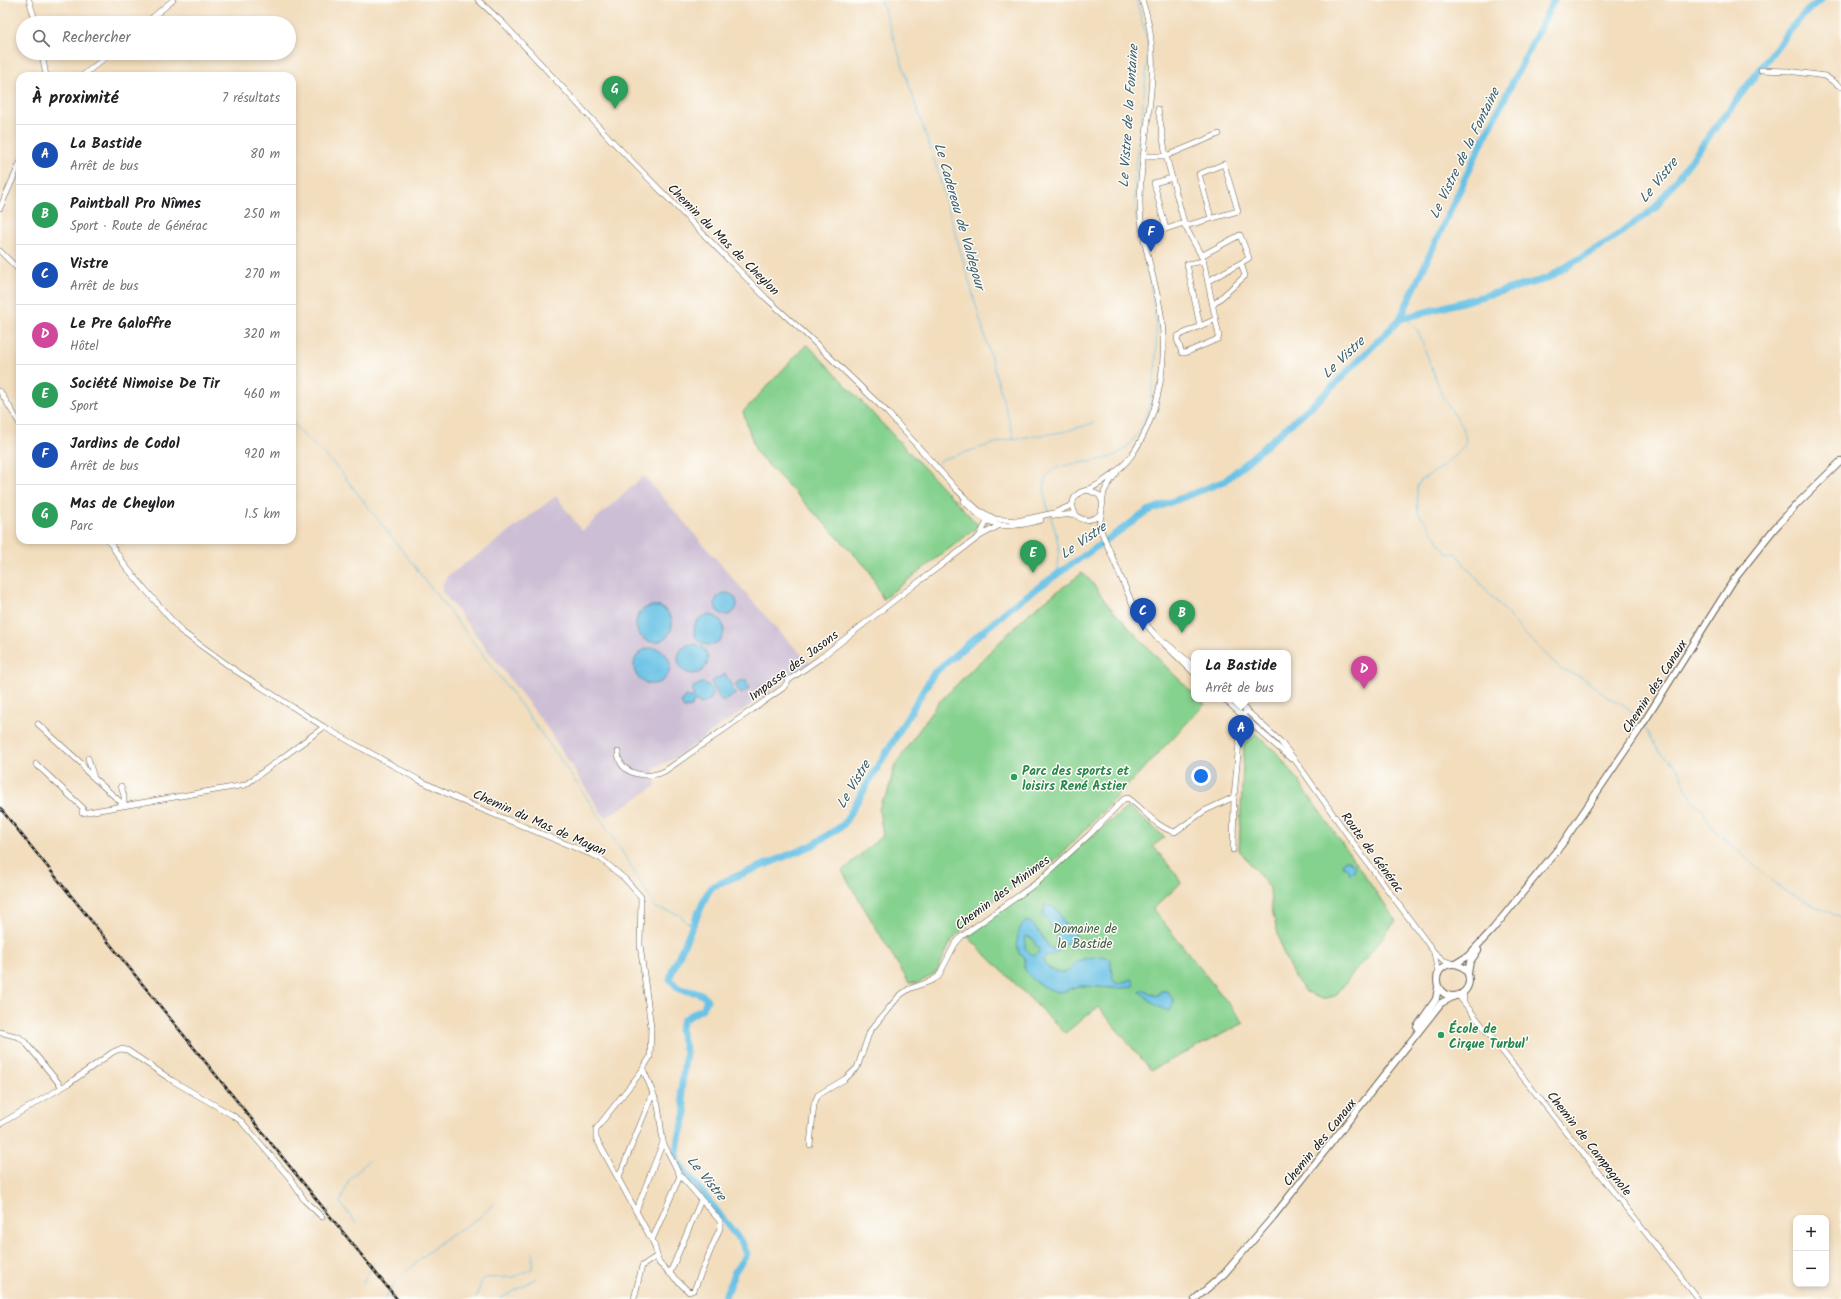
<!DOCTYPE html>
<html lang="fr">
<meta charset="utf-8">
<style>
:root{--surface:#fff;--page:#f2f2f2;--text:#202124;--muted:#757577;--line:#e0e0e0;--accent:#d93025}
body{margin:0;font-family:Kalam,sans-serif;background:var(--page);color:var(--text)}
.controls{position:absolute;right:12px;bottom:12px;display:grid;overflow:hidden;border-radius:8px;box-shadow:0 2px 6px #0003}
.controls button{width:36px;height:36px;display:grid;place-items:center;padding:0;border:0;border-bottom:1px solid var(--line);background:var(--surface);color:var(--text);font:20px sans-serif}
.you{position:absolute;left:1201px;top:776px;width:14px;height:14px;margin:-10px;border:3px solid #fff;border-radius:50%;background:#1a73e8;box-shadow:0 0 0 6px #1a73e833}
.badge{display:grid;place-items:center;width:26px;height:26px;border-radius:50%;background:var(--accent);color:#fff;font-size:13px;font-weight:700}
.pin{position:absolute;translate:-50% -33px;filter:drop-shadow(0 1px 2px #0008)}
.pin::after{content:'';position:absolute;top:21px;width:14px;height:12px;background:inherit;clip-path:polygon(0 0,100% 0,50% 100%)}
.popup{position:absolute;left:1191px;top:650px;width:100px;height:52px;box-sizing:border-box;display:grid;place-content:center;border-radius:8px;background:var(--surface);filter:drop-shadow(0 1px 3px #0005);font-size:13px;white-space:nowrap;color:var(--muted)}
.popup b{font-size:15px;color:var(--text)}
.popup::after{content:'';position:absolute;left:50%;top:100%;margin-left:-8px;border:8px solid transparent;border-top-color:var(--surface)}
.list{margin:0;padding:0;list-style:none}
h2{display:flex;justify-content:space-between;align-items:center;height:52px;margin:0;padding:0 16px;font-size:17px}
h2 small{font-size:13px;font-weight:400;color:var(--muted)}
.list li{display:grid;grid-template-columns:26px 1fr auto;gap:12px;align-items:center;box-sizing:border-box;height:60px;padding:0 16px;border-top:1px solid var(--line)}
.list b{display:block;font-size:15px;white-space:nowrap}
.list p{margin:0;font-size:13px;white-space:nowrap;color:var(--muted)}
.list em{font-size:13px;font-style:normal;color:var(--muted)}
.icon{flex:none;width:22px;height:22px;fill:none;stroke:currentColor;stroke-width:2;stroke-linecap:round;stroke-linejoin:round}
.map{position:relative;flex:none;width:1841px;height:1299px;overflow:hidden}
.search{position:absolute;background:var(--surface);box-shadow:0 2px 6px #0003;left:16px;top:16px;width:280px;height:44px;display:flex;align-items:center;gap:10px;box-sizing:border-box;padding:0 14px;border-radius:22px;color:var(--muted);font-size:15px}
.panel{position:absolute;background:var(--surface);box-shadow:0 2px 6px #0003;left:16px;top:72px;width:280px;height:472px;border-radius:12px}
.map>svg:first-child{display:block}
.industrial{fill:#ccbed4}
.green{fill:#85d18e;stroke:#507655}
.water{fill:#69c2e6;stroke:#426f81;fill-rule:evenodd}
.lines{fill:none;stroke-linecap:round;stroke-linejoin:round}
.stream{stroke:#69c2e6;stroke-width:1}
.river{stroke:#69c2e6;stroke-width:7}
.minor-casing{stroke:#676054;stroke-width:6}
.major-casing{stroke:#676054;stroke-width:8}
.minor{stroke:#fff;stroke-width:5}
.major{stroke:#fff;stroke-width:6}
.rail-casing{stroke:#1c1c1c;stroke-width:2.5}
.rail{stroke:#fdfcf7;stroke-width:1;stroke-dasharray:3;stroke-linecap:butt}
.leisure-dot{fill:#2e9e5b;stroke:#fdfcf7;stroke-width:1.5}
.labels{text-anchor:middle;stroke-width:3;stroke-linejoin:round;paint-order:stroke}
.street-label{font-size:13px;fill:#1c1c1c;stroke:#fdfcf7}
.leisure-label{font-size:13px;font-weight:bold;fill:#27864d;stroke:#fdfcf7;text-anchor:start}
.park-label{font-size:13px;fill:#415b44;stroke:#fdfcf7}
.water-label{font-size:14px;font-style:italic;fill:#3b5e6d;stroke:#fdfcf7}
</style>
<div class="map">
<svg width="1841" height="1299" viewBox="0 0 1841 1299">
<rect width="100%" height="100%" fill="#fdfcf7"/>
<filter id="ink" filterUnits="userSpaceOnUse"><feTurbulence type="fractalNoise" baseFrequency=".025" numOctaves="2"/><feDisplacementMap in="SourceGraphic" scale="8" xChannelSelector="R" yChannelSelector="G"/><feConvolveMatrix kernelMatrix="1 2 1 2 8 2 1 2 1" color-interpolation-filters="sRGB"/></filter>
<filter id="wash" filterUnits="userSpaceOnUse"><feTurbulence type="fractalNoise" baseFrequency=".012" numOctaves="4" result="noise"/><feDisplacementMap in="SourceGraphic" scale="16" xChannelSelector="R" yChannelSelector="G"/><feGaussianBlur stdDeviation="0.9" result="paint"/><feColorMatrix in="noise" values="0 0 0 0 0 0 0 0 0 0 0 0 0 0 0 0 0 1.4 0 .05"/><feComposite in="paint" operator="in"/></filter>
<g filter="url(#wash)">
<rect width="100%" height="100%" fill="#f2ddbd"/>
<!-- industrial -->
<polygon class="industrial" points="644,476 776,628 810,663 675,758 654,768 656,786 605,818 544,723 442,591 443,583 447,576 485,550 556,496 582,531"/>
<!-- green -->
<g class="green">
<polygon points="807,344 979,526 883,599 869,570 756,452 743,412"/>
<path d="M1082 573C1093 581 1100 595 1109 606 1137 636 1164 666 1194 694V699H1200L1205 704 1057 859 990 903 952 940 936 973 918 983H909L842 871 883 835 879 810 882 800 887 795 895 765 937 704 1029 613Z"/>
<polygon points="1256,734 1276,752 1295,776 1396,921 1335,996 1322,999 1307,993 1294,977 1282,950 1271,906 1270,888 1239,850 1244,745"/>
<polygon points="1128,807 1165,837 1153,846 1176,874 1181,883 1153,909 1244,1023 1151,1070 1098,1007 1065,1033 967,936"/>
</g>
<!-- water -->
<g class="water">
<circle cx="726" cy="604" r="11"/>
<circle cx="654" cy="624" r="18"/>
<circle cx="709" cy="630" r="15"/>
<circle cx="693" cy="659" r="15"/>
<circle cx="652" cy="666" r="18"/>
<polygon points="725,674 736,694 722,702 711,682"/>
<polygon points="745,679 750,688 741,694 735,684"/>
<path d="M702 683C711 684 715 691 711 699L702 704 694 700 692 707 684 708 681 703 685 696 693 698V687Z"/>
<polygon points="1345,860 1348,860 1355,866 1354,872 1350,874 1347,869 1343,867 1342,864"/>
<path d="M1046 904 1058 910 1064 924C1073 927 1079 938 1078 946L1070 948 1067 943C1061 945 1061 949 1057 952 1052 956 1048 954 1043 960 1046 970 1062 976 1070 970 1072 968 1073 964 1076 962 1084 958 1095 956 1104 956L1111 960C1111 968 1111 979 1117 984L1132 979 1135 983 1134 986C1123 991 1095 986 1081 986 1073 986 1065 993 1058 992 1042 988 1032 981 1024 968L1025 958 1019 954C1016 942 1016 928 1027 921 1037 925 1044 941 1051 949H1054C1062 936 1051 924 1042 915L1045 909 1044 905ZM1026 936 1032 938 1039 951 1035 956 1032 955 1025 948Z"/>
<polygon points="1142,989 1157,996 1161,991 1167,991 1174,1000 1171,1010 1168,1011 1157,1006 1140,992"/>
</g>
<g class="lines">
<!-- stream -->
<g class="stream">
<polyline points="881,0 937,169 1014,438"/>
<polyline points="1406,318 1418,331 1443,398 1463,427 1466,441 1463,448 1443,466 1421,480 1417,487 1418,514 1425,520 1446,552 1449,554 1457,553 1464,564 1521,630 1561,669 1583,678 1607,697 1626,706 1640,722"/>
<path d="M292 422C306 440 326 454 341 472 450 614 566 752 656 908L678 914 688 923 694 924"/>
<polyline points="938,463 943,459 1006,440 1063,432 1094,423"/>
<path d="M1049 512C1027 448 1085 473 1119 453 1138 441 1147 418 1151 397 1156 373 1157 348 1156 324 1154 288 1140 250 1136 214 1132 186 1136 157 1140 129 1143 104 1146 79 1148 54L1147 39 1136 0"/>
<path d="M1050 515C1058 536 1061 552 1057 574"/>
<polyline points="1644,727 1660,752 1676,766 1681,774 1686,788 1694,801 1703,811 1714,830 1780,888 1841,918"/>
<polyline points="324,1215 331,1209"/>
<polyline points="315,1221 320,1218"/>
<polyline points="357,1224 340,1203 349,1180 368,1161"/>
<polyline points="405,1272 443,1240 480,1217 493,1204"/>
<polyline points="363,1282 374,1263"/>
<polyline points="385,1299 395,1282"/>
<polyline points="476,1299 482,1280 486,1278 514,1277 532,1269 533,1252"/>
<polyline points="500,1299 537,1278"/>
</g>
<!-- river -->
<g class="river">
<polyline points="1400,319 1474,159 1554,0"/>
<path d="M724 1299 735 1271 747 1254 742 1243 676 1160 679 1138 686 1113 681 1091 686 1052 680 1030 683 1020 703 1008 707 1000C700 989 690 993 680 989 676 987 673 982 670 979L672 971 707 894 713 886 813 845 843 825 934 673 1016 603 1148 511 1225 481 1326 393 1400 319 1546 279 1609 241 1654 209 1791 28 1808 10 1821 0"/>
</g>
</g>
</g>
<g filter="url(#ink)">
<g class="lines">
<!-- minor casing -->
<g class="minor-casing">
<g id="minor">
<polyline points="29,0 36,23"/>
<polyline points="478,0 503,23 613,142 766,298 809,337 887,412 957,490 978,510 995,519 1017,521 1054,513 1072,505"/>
<polyline points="146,23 173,0"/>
<polyline points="42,53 46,76"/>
<polyline points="1761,70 1788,71 1825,76 1841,87"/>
<polyline points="82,76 111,53"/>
<polyline points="1143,156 1166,156 1158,109"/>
<polyline points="1172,178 1154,183 1166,229 1184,223"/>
<polyline points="0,208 20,163"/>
<polyline points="1185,226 1238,211 1224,164 1199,174 1211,218"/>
<polyline points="0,251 20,271"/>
<polyline points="1201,256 1240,235 1249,258 1241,263"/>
<polyline points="1208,281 1241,263 1245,276 1213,305"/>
<polyline points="1216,319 1178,336 1177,339 1182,353 1185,353 1218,339 1219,336 1203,259 1185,226 1166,156 1219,134"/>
<polyline points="1200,326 1187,264 1204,261"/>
<polyline points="0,391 20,424"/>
<path d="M1088 490C1102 483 1121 470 1131 456 1159 417 1168 362 1161 314 1155 276 1139 237 1140 198 1141 133 1166 64 1142 0"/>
<path d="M964 501C990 529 1006 530 1041 520"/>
<path d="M1103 503 1099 495 1088 490C1063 493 1072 526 1092 519 1107 515 1100 500 1105 490 1108 484 1113 478 1117 472"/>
<polyline points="1102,510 1099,526 1132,603 1139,616 1157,637 1194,673"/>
<polyline points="1054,516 1075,514"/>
<polyline points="980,535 988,519"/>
<polyline points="108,540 126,567 181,631 236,671 324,727 419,780 469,804 600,858 625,879 641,897 640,945 651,1027 650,1057 641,1072 596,1129 596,1138 654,1244 659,1263 689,1292 694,1290 720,1228 720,1221 679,1174 663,1142 658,1105 643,1069"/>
<polyline points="1166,643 1194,666"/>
<polyline points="1224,699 1291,759"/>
<polyline points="1234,699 1280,741 1295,760 1361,854 1434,952 1443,960 1451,963"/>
<polyline points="38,724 82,764 86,771 124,805"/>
<path d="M618 752C619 776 648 779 665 771L783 688 789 680 819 659 901 595 980 536 1000 525"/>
<polyline points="88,758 94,778"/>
<polyline points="36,764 83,808 82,813 245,785 324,727"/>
<polyline points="121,786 124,796 124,805"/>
<polyline points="1233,850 1234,797 1241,721 1245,712"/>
<polyline points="1434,953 1438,973"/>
<polyline points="1463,992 1464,1001"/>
<polyline points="1458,995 1698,1299"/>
<polyline points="0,1032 19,1037 25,1042 62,1087"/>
<polyline points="0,1124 68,1084 113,1052 120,1049 127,1050 173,1081 232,1115 241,1121 289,1177 305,1201 322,1217"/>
<path d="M810 1145 814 1104 818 1095 845 1079 857 1068 870 1031 899 996 909 989 931 981 938 977 955 944 962 936 1038 882 1090 834 1124 799 1128 798C1144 809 1155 827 1175 832L1204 811 1234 797"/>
<polyline points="618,1179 653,1093"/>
<polyline points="636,1211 663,1142"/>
<polyline points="652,1240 680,1176"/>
<polyline points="670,1273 701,1200"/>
<polyline points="634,1299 642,1266 657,1256"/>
</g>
</g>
<!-- major casing -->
<g class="major-casing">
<g id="major">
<circle cx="1453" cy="980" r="16"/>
<polyline points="1455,964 1468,956 1493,929 1562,844 1639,730 1733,581 1774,529 1797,504 1841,461"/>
<polyline points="1468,973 1470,962 1478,950"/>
<polyline points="1417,1027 1436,999 1438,987"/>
<polyline points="1195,1299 1224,1274 1273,1217 1441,1003 1455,996"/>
</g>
</g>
<!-- minor -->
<use href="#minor" class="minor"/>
<!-- major -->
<use href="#major" class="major"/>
<!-- rail casing -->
<g class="rail-casing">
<polyline id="rail" points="0,808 397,1299"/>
</g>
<!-- rail -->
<use href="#rail" class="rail"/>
</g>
</g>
<!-- markers -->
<g class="leisure-dot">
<circle cx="1014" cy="777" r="4"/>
<circle cx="1441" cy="1035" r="4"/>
</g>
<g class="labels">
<!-- street labels -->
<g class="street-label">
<text transform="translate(724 239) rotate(45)" y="5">Chemin du Mas de Cheylon</text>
<text transform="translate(793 665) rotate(-37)" y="5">Impasse des Jasons</text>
<text transform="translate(1654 686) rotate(-57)" y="5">Chemin des Canaux</text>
<text transform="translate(540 822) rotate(24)" y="5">Chemin du Mas de Mayan</text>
<text transform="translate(1373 852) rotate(54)" y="5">Route de Générac</text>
<text transform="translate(1002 892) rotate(-37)" y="5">Chemin des Minimes</text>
<text transform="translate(1319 1142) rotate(-51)" y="5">Chemin des Canaux</text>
<text transform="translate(1590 1143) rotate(52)" y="5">Chemin de Campagnole</text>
</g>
<!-- leisure labels -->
<g class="leisure-label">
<text x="1022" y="775">Parc des sports et<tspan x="1022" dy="15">loisirs René Astier</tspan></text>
<text x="1449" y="1033">École de<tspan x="1449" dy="15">Cirque Turbul'</tspan></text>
</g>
<!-- park labels -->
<g class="park-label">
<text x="1085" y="933">Domaine de<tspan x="1085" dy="15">la Bastide</tspan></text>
</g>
<!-- water labels -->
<g class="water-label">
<text transform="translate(1128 116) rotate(-86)" y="5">Le Vistre de la Fontaine</text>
<text transform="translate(1464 153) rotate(-64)" y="5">Le Vistre de la Fontaine</text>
<text transform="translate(1658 180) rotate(-51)" y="5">Le Vistre</text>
<text transform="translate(960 216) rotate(74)" y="5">Le Cadereau de Valdegour</text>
<text transform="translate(1343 357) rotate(-44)" y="5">Le Vistre</text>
<text transform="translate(1083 540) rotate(-35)" y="5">Le Vistre</text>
<text transform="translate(853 784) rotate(-59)" y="5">Le Vistre</text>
<text transform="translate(707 1178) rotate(51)" y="5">Le Vistre</text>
</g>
</g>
</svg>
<div class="controls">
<button>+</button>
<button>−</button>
</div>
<div class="you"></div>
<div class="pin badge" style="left:1241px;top:748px;background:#1a4fb4">A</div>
<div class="popup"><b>La Bastide</b>Arrêt de bus</div>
<div class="pin badge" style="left:1182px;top:633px;background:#2e9e5b">B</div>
<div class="pin badge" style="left:1143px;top:631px;background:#1a4fb4">C</div>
<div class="pin badge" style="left:1364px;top:689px;background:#d1479c">D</div>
<div class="pin badge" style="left:1033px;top:573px;background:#2e9e5b">E</div>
<div class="pin badge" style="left:1151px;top:252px;background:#1a4fb4">F</div>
<div class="pin badge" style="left:615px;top:109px;background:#2e9e5b">G</div>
<div class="search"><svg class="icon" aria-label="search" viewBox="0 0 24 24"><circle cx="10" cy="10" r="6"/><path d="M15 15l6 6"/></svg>Rechercher</div>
<section class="panel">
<h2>À proximité<small>7 résultats</small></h2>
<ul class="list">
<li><span class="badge" style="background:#1a4fb4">A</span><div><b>La Bastide</b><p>Arrêt de bus</p></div><em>80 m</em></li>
<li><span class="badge" style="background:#2e9e5b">B</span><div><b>Paintball Pro Nîmes</b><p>Sport · Route de Générac</p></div><em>250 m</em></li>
<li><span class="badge" style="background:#1a4fb4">C</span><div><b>Vistre</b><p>Arrêt de bus</p></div><em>270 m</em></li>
<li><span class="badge" style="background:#d1479c">D</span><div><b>Le Pre Galoffre</b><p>Hôtel</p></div><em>320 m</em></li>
<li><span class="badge" style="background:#2e9e5b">E</span><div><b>Société Nimoise De Tir</b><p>Sport</p></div><em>460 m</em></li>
<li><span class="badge" style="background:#1a4fb4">F</span><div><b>Jardins de Codol</b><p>Arrêt de bus</p></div><em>920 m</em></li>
<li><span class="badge" style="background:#2e9e5b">G</span><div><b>Mas de Cheylon</b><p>Parc</p></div><em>1.5 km</em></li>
</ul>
</section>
</div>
